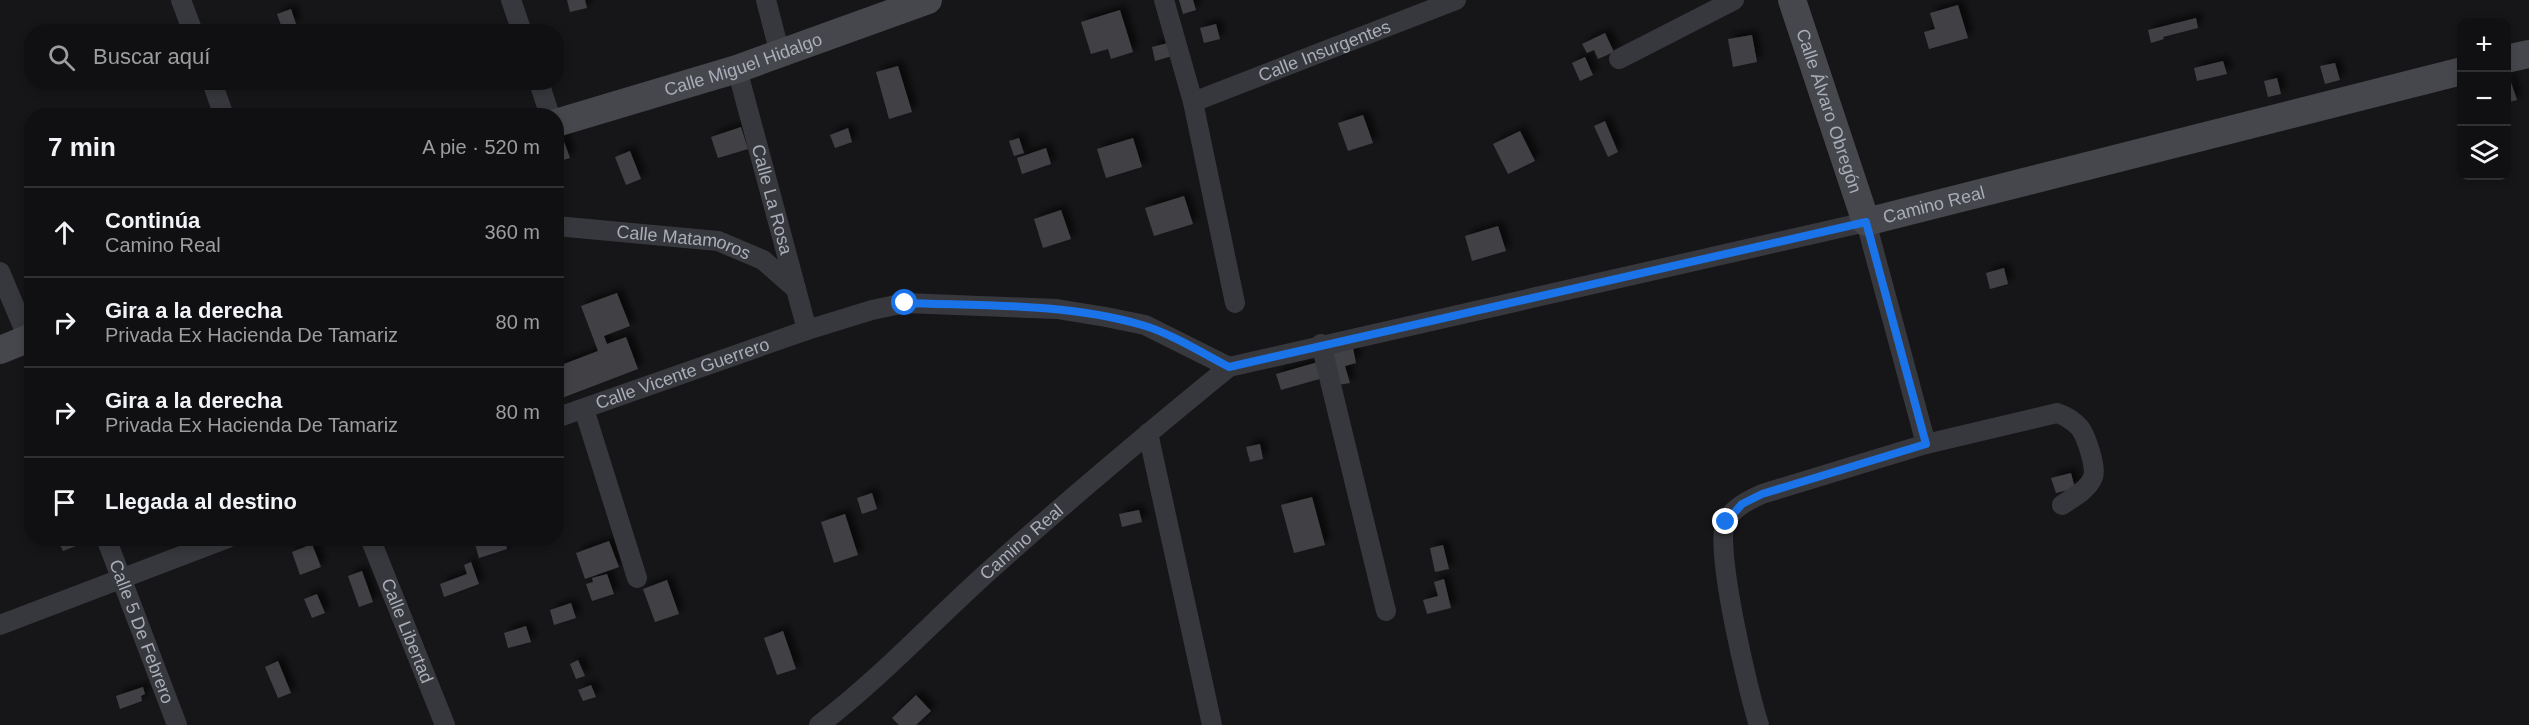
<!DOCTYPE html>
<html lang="es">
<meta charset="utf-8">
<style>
:root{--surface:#101012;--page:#1e1e20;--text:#f1f3f6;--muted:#9c9d9f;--line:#303032}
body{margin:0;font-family:Helvetica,sans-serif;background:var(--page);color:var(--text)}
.controls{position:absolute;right:18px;top:18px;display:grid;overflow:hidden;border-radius:12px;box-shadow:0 3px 9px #0003}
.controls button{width:54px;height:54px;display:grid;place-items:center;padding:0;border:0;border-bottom:2px solid var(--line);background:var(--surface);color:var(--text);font:30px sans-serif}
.stop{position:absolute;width:18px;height:18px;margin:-14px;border:4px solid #1a73e8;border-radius:50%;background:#fff}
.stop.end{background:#1a73e8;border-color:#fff;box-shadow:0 2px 6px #0008}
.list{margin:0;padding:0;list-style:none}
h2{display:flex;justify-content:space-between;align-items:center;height:78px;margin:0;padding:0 24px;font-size:26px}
h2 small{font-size:20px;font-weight:400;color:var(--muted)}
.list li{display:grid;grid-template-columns:39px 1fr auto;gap:18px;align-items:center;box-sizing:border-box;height:90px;padding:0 24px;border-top:2px solid var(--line)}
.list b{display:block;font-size:22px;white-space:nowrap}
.list p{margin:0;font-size:20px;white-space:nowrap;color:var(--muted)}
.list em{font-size:20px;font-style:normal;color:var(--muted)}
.icon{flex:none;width:33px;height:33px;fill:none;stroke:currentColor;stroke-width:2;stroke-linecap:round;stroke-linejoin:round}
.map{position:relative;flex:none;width:2529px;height:725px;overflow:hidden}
.search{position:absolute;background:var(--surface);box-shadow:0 3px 9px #0003;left:24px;top:24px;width:540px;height:66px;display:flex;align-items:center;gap:15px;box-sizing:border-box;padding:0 21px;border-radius:24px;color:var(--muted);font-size:22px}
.panel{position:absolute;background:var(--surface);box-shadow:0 3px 9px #0003;left:24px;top:108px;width:540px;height:438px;border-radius:24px}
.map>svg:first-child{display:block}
.building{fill:#404145;filter:url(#shadow)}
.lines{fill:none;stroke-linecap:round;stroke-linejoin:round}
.street{stroke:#37383d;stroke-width:20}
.secondary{stroke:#45474d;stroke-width:28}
.route{stroke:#1a73e8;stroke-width:8}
.labels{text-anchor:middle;stroke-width:5;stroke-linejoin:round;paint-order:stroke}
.street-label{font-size:18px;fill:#a8adb8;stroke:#111113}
</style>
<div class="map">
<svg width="2529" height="725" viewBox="0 0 2529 725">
<defs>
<filter id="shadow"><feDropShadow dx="5.5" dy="-5.5" stdDeviation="3" flood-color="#0009"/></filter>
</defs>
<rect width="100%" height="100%" fill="#161618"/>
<!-- building -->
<g class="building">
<polygon points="567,0 585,0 587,8 570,12"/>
<polygon points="1179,0 1193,0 1196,10 1183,14"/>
<polygon points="1958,5 1968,38 1929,49 1924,32 1935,29 1930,13"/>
<polygon points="291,9 296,24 282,28 277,14"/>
<polygon points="1120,10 1133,52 1111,59 1108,49 1091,54 1081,22"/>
<polygon points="2196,18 2198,28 2163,37 2164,39 2151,43 2148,30"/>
<polygon points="1216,24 1220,39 1204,43 1200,28"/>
<polygon points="1605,33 1614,52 1598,59 1594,50 1587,53 1582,44"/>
<polygon points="1752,35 1757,62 1733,67 1728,39"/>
<polygon points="1168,43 1172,56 1155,61 1152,47"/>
<polygon points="1585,57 1593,75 1580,81 1572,63"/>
<polygon points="2223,61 2227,74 2197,81 2194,68"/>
<polygon points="2335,63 2340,80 2325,84 2320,66"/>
<polygon points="898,66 912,112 889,119 876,72"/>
<polygon points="2506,68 2517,100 2506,103"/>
<polygon points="2277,78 2281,94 2268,97 2264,81"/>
<polygon points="1363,115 1373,143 1348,151 1338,123"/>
<polygon points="1605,121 1618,152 1608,157 1594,126"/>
<polygon points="741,127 748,149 718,158 711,137"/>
<polygon points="848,128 852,142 835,148 830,135"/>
<polygon points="560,131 570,158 556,162 556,132"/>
<polygon points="1520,131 1535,161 1508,174 1493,144"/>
<polygon points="1019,138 1024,153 1014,156 1009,141"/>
<polygon points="1133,138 1142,167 1106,178 1097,149"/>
<polygon points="1046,148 1051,164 1022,174 1017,158"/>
<polygon points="630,151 641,179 626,185 615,157"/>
<polygon points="1184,196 1193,224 1154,236 1145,208"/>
<polygon points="1061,210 1071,239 1043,248 1034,219"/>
<polygon points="1498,226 1506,251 1472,261 1465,236"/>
<polygon points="2004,268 2008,284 1990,289 1986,273"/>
<polygon points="617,293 630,326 604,336 607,344 626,337 638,369 562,398 556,383 556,367 598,351 581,306"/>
<polygon points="1353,348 1356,363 1345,366 1350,383 1338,385 1330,354"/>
<polygon points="1318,362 1323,378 1281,390 1276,374"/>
<polygon points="1260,444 1263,459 1250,462 1246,447"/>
<polygon points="2071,473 2075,488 2056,493 2051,478"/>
<polygon points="872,493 877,509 862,514 857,498"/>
<polygon points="1312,497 1325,545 1294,553 1281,505"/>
<polygon points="1139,510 1142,522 1122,527 1119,514"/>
<polygon points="845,514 858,555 834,563 821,522"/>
<polygon points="57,538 94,538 94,539 63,551"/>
<polygon points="493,538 504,538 507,549 479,558 475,544"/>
<polygon points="609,541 619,567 585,579 576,553"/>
<polygon points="312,544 321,567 300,575 292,552"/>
<polygon points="1443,545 1449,569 1435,572 1430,548"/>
<polygon points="471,562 479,584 444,597 440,584 467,574 464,565"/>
<polygon points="362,571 373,602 359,607 348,576"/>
<polygon points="607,574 614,594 592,601 586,584 593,582 592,578"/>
<polygon points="1444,579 1451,608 1427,614 1423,600 1438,596 1434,582"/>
<polygon points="667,580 679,614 655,622 643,589"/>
<polygon points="317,594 325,613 312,618 304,599"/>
<polygon points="571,603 576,618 554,625 550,610"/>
<polygon points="526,626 531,642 508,648 504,633"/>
<polygon points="783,631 796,669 777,675 764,638"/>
<polygon points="578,660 585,676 576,679 570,664"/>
<polygon points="278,661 291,693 278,698 265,667"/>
<polygon points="591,685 596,697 583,701 578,690"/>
<polygon points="143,687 145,694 141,696 142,701 120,709 116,696"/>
<polygon points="916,695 931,711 916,725 899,725 892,718"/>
</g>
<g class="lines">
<!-- street -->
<g class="street">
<polyline points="181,0 193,32"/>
<polyline points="511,0 522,32"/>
<polyline points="766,0 780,54"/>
<polyline points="1164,0 1193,102 1235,303"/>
<polyline points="1619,59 1734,0"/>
<path id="s1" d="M737 69 807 330"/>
<polyline points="212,82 224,116"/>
<polyline points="539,82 550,116"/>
<path id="s2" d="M1193 102 1456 0"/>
<path id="s3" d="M556 226 718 241 763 260 796 289"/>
<polyline points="0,272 32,348"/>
<polyline points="1321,344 1386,611"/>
<polyline points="584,409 637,578"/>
<path id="s4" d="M556 418 807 330 872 310 905 303 1057 309 1106 317 1145 325 1229 367"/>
<polyline points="1148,433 1212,725"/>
<path id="s5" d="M106 538 177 725"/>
<path id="s6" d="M370 538 445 725"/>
<polyline points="0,625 228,538"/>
<path id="s7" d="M819 725C881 678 933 621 990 570 1068 500 1148 433 1229 367L1866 222 1926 444"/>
<path d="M1759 725C1749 695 1713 545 1726 521 1734 507 1749 500 1762 494L1926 444 2057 413C2066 416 2073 420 2080 428 2086 436 2097 468 2093 477 2088 490 2072 498 2062 505"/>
</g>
<!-- secondary -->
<g class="secondary">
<path id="s8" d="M1792 0 1866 222 2462 71"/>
<polyline points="2506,59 2529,54"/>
<path id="s9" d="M556 123 737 69 928 0"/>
<polyline points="0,350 32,337"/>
</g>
</g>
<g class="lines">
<!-- route -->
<path class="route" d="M905 303C984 306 1066 303 1142 325 1168 332 1204 354 1229 367L1866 222 1926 444 1762 494 1742 504 1726 522"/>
</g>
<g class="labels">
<!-- street labels -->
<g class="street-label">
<text dy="6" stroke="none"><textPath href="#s2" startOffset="141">Calle Insurgentes</textPath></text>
<text dy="6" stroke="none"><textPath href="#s9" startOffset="196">Calle Miguel Hidalgo</textPath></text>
<text dy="6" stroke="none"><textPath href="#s8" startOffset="117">Calle Álvaro Obregón</textPath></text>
<text dy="6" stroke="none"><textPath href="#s1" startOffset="135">Calle La Rosa</textPath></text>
<text dy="6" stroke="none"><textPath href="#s8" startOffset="304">Camino Real</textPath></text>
<text dy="6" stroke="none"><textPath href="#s3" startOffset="129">Calle Matamoros</textPath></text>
<text dy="6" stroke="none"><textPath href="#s4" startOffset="134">Calle Vicente Guerrero</textPath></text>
<text dy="6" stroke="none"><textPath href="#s7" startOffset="273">Camino Real</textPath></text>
<text dy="6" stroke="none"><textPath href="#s5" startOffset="100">Calle 5 De Febrero</textPath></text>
<text dy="6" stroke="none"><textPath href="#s6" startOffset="100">Calle Libertad</textPath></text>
</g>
</g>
</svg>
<div class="controls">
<button>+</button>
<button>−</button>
<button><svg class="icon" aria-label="layers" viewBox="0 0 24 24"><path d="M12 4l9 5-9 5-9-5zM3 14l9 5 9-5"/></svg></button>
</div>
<div class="stop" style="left:905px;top:303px"></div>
<div class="stop end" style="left:1726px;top:522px"></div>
<div class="search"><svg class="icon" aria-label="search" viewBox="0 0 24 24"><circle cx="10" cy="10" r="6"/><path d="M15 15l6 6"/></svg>Buscar aquí</div>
<section class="panel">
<h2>7 min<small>A pie · 520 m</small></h2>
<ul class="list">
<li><svg class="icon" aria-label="ahead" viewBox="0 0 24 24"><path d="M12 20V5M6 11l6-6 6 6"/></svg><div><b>Continúa</b><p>Camino Real</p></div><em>360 m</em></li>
<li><svg class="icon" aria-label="right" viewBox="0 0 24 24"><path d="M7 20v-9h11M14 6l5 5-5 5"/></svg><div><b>Gira a la derecha</b><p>Privada Ex Hacienda De Tamariz</p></div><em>80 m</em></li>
<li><svg class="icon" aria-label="right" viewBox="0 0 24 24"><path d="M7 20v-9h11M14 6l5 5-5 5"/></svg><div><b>Gira a la derecha</b><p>Privada Ex Hacienda De Tamariz</p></div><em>80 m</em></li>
<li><svg class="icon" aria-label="arrive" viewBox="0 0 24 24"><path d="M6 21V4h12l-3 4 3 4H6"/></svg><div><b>Llegada al destino</b></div></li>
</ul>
</section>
</div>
